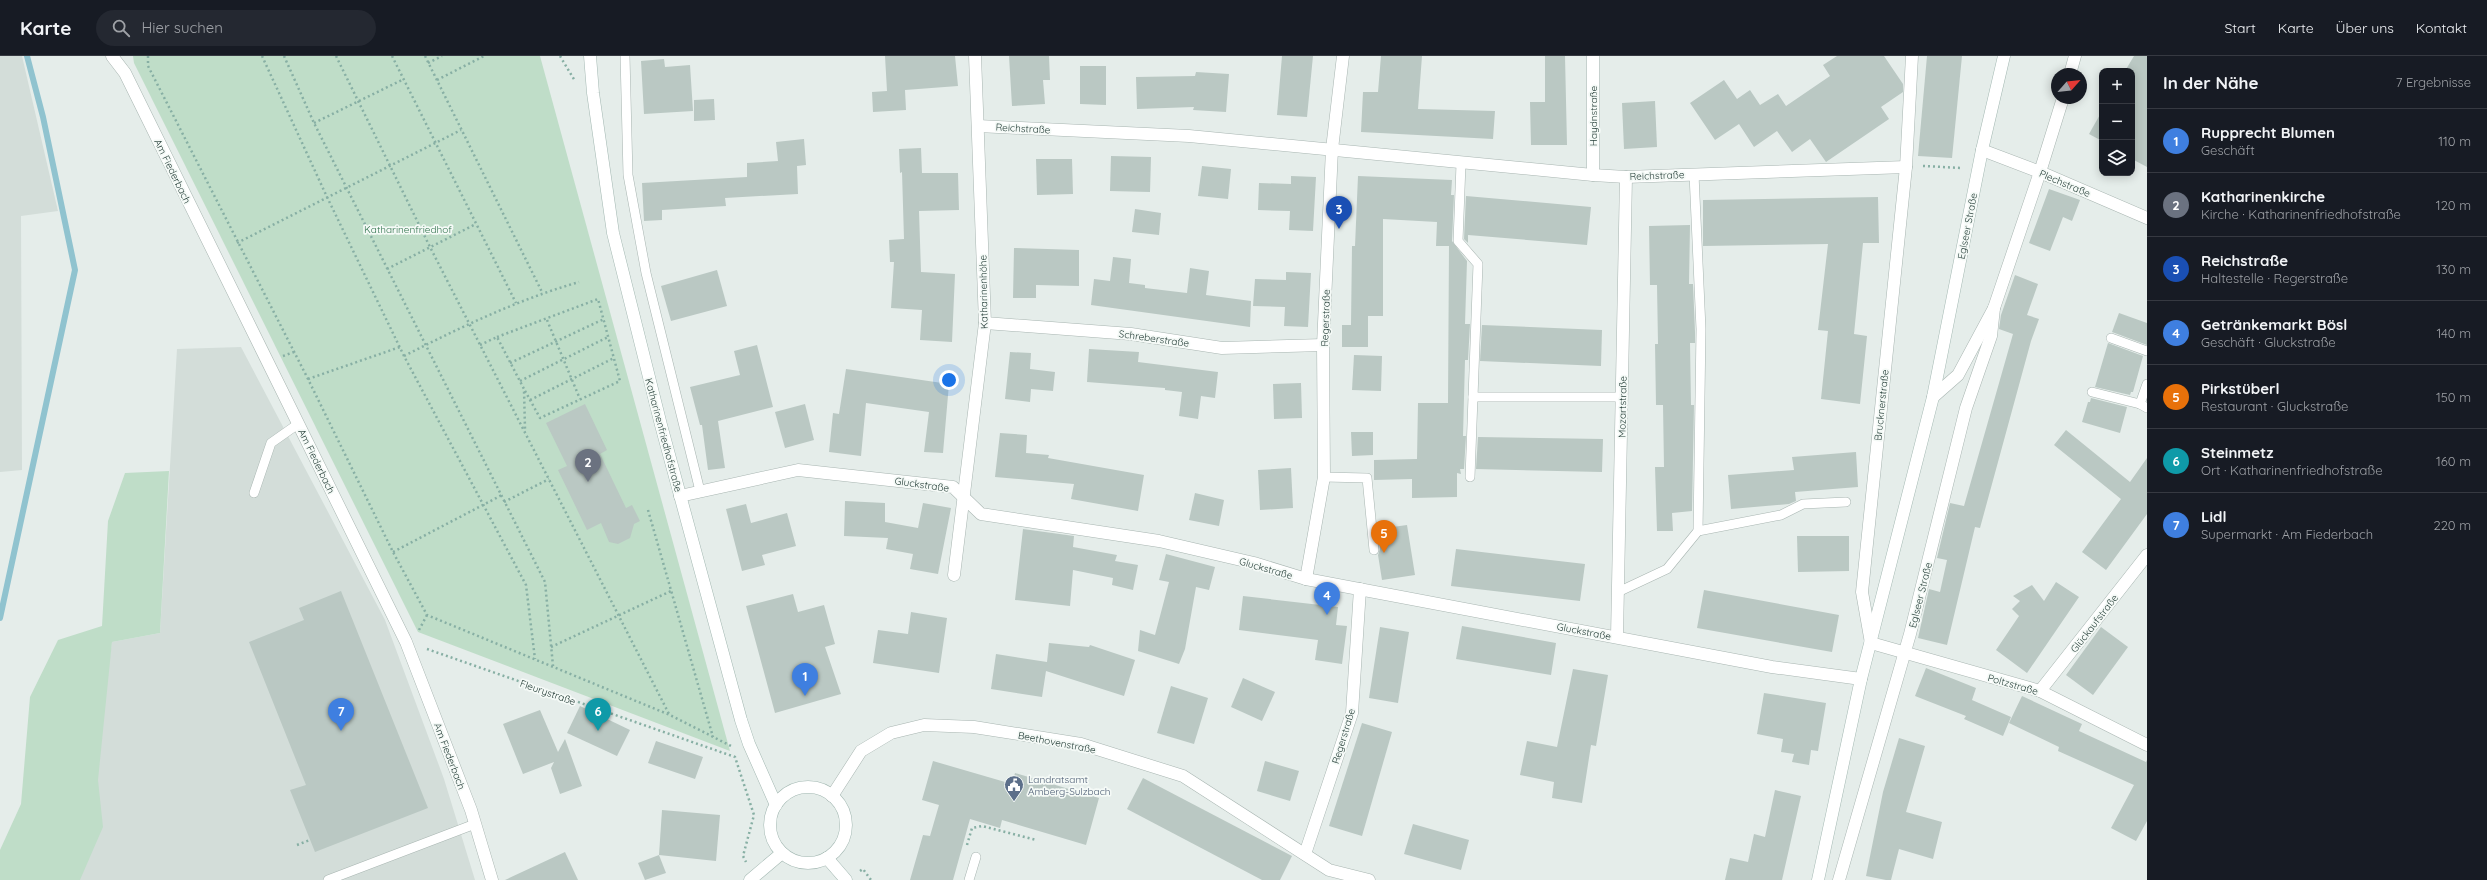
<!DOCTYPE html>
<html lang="de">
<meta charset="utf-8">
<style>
:root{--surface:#171b24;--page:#242831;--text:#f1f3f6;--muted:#9ea1a6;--line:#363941;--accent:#2563eb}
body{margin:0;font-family:Quicksand,sans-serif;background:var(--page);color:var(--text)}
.controls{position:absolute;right:12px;top:12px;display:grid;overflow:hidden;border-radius:8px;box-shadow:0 2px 10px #0003}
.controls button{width:36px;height:36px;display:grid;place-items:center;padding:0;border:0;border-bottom:1px solid var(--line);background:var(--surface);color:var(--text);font:20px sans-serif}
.compass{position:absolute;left:2051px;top:12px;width:36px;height:36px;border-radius:50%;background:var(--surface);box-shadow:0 2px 10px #0003;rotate:63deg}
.you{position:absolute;left:949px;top:324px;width:14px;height:14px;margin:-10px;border:3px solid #fff;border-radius:50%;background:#1a73e8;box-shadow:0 0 0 6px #1a73e833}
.badge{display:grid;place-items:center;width:26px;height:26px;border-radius:50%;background:var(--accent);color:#fff;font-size:13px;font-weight:700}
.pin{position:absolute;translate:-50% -33px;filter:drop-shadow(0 1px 2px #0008)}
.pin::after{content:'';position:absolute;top:21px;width:14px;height:12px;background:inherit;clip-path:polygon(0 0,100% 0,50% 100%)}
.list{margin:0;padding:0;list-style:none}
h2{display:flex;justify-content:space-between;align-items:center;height:52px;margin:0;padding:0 16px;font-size:17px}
h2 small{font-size:13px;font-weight:400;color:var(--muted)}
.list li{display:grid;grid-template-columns:26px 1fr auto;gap:12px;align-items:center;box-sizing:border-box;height:64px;padding:0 16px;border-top:1px solid var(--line)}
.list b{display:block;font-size:15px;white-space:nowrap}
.list p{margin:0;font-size:13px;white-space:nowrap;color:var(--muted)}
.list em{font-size:13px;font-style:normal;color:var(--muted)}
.icon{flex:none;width:22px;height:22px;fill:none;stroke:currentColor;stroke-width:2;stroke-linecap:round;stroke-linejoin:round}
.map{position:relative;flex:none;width:2147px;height:824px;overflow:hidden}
header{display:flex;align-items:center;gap:24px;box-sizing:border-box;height:56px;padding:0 20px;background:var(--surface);border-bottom:1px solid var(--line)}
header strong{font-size:19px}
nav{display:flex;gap:22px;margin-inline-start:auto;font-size:14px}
.search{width:280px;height:36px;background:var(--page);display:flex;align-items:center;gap:10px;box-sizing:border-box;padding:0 14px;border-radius:22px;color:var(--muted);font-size:15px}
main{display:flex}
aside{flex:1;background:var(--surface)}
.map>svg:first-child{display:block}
.built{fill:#d3ddd9}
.green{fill:#bfddc8}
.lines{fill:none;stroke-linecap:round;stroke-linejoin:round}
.stream{stroke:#90c3cf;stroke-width:6}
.building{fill:#bac8c3}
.lane-casing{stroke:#a8b5b1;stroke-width:10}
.street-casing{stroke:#a8b5b1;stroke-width:13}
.secondary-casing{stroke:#a3b8b2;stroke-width:13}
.path{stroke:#87afa4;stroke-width:2.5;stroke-dasharray:2 3;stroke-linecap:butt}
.lane{stroke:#fff;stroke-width:9}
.street{stroke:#fff;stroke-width:12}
.secondary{stroke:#fff;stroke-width:12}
.labels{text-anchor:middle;stroke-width:3.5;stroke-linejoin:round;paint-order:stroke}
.street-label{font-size:10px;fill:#253e38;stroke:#f5faf7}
.park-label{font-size:10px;fill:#31734d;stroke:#f5faf7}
.service-label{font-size:10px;fill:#4e5e75;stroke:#f5faf7;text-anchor:start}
</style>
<header>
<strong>Karte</strong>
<div class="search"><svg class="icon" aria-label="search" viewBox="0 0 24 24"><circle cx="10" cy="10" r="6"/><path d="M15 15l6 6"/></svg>Hier suchen</div>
<nav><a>Start</a><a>Karte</a><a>Über uns</a><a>Kontakt</a></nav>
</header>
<main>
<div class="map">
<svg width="2147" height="824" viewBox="0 0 2147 824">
<rect width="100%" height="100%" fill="#e5edea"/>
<!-- built -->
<g class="built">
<polygon points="0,0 22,0 58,155 21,160 22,414 0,416"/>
<polygon points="241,291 385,564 444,723 475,824 79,824 112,586 160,577 177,293"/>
</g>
<!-- green -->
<g class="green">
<polygon points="133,0 540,0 730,695 418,576 134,7"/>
<polygon points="169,415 160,577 112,586 98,724 103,771 80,824 0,824 0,794 21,748 30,641 58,584 102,570 108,465 125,417"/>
</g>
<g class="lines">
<!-- stream -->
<polyline class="stream" points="0,562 75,214 43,61 27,0"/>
</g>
<!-- building -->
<g class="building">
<polygon points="885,0 955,0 958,30 905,34 906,54 873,56 872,36 887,35"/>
<polygon points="1009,0 1049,0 1050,24 1043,24 1045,48 1012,50"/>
<polygon points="1282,0 1313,0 1307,61 1277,59"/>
<polygon points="1381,0 1422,0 1418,53 1495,55 1493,83 1361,76 1363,36 1378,36"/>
<polygon points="1545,0 1565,0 1567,89 1531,89 1530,46 1545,46"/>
<polygon points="1837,0 1884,0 1903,28 1903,36 1881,51 1889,63 1826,106 1810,83 1792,96 1777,75 1754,91 1739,68 1715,84 1690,47 1724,24 1737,43 1750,34 1760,49 1778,38 1786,50 1830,20 1823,9"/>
<polygon points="1927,0 1962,0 1952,102 1918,100"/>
<polygon points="2134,0 2147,0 2147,111 2132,103 2132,15 2125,15"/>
<polygon points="664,3 665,11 690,9 693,55 644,58 641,5"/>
<polygon points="1080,10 1106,10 1106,49 1080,48"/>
<polygon points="1196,16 1229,18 1226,56 1193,54 1194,51 1137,53 1136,21 1195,20"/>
<polygon points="714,43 715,64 694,65 694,44"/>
<polygon points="1655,45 1657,91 1624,93 1622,47"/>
<polygon points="2102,55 2102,85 2089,78"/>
<polygon points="804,83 806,109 797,110 798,138 725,142 726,150 662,154 662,164 644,165 642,127 747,121 747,107 778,105 776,86"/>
<polygon points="921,92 922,117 958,117 959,154 919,155 921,216 955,218 952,286 920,284 922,254 891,252 894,206 890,206 889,184 904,183 902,116 900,117 899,93"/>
<polygon points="1111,100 1151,101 1150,136 1110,135"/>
<polygon points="1036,103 1072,103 1073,138 1037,139"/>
<polygon points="1202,110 1231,113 1228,143 1198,140"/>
<polygon points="1291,120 1316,121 1313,175 1289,174 1290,155 1258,154 1259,127 1291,128"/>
<polygon points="1358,120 1452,124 1451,139 1454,139 1452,185 1467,205 1465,268 1470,268 1468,304 1465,304 1463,380 1466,380 1464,413 1460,413 1461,418 1457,417 1457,441 1412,442 1412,423 1374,424 1374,404 1417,403 1418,347 1448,347 1449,190 1436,190 1437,166 1383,163 1383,260 1368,260 1368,291 1342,291 1342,269 1351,269 1352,190 1355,190"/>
<polygon points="2049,133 2080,144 2072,165 2063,161 2050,195 2029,187"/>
<polygon points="1466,140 1591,151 1587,189 1468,179 1468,187 1464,183"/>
<polygon points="1878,141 1879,187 1863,187 1854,278 1867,280 1860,348 1821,343 1828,275 1818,274 1828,188 1703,190 1703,144"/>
<polygon points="1135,153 1161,157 1159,179 1132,176"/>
<polygon points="1690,169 1689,228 1693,228 1695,276 1695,287 1690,287 1691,349 1694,349 1692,455 1672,457 1673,475 1657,475 1655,411 1664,411 1663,349 1656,349 1655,288 1658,288 1657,229 1650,229 1649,170"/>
<polygon points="1014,192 1079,194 1079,230 1036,229 1036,242 1013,242"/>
<polygon points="1113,201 1131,203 1129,227 1145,229 1145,232 1187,237 1190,212 1209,215 1206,239 1251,245 1250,271 1091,249 1094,223 1110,225"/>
<polygon points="717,214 727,250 671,265 661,230"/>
<polygon points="1286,216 1311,217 1308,271 1284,270 1285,251 1253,250 1255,223 1286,224"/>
<polygon points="2015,219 2038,228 2027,259 2039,263 2031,285 1980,472 1975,471 1947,589 1918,582 1929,533 1940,536 1947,504 1937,502 1950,447 1964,450 2013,278 1999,273 2001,259"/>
<polygon points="2119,257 2147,267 2147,289 2112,276"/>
<polygon points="1482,269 1602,274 1601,310 1480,305"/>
<polygon points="2108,287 2143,300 2133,336 2131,336 2130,339 2095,331"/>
<polygon points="757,289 773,351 718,365 725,412 708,414 702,369 700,369 690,331 740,319 734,295"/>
<polygon points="1089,293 1139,296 1138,306 1218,316 1215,342 1201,340 1198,363 1179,360 1182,336 1165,334 1165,332 1087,326"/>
<polygon points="1010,296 1031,297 1030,313 1055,316 1053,335 1031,333 1030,346 1005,343"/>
<polygon points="1354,299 1382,300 1381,335 1352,334"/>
<polygon points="846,313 949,328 943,397 924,396 929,356 866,347 861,400 829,396 833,357 839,358"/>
<polygon points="1301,327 1302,362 1274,363 1273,328"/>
<polygon points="2091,342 2127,351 2120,377 2082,366 2088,346 2090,346"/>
<polygon points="585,348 607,394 600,398 626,452 632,449 640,465 634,468 630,482 618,488 609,486 601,467 587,474 558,414 567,410 546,367"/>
<polygon points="805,348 814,384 785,392 775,356"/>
<polygon points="2066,374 2130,426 2147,402 2147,458 2106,514 2082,496 2121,443 2054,389"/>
<polygon points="1351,376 1373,376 1373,399 1352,400"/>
<polygon points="1000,377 1027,379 1026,397 1049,399 1048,402 1144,419 1138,455 1071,443 1074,428 995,421"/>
<polygon points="1478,381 1603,383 1602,416 1476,413"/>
<polygon points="1856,396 1858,431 1795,436 1796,445 1789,448 1731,453 1728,419 1794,414 1792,401"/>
<polygon points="1291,412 1293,452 1260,454 1258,414"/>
<polygon points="1195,437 1224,444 1219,470 1189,464"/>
<polygon points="845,445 885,447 885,466 918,472 923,447 951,452 938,518 910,513 913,498 886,493 888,482 844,480"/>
<polygon points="746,448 751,467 787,457 796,490 762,499 765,509 742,515 726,453"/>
<polygon points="1407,469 1415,519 1382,524 1378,499 1380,493 1378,473"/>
<polygon points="1023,473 1074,480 1073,491 1117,499 1115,505 1138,509 1133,534 1112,529 1113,522 1073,514 1070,550 1015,544"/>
<polygon points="1797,480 1849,480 1849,515 1798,516"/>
<polygon points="1456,493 1585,508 1580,545 1451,530"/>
<polygon points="1166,498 1215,511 1209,534 1196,531 1185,593 1179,608 1138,595 1140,574 1155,579 1169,526 1159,524"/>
<polygon points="2056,526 2079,541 2027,617 1996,594 2019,560 2012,553 2020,545 2013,540 2032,529 2044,545"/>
<polygon points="1704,534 1839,559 1832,596 1697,572"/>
<polygon points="341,535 428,752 315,796 290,734 306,729 249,586 304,564 299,552"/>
<polygon points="793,538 798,556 824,549 835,588 825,591 841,638 775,657 746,550"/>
<polygon points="1243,540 1338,551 1336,569 1347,570 1342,608 1315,604 1318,584 1239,574"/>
<polygon points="911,556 947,562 939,617 873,607 878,574 908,578"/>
<polygon points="1462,570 1556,587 1551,619 1456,603"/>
<polygon points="1380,571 1409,576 1398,647 1369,642"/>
<polygon points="2101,571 2128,591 2093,639 2066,619"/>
<polygon points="1049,587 1089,591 1090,589 1135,604 1124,640 1046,615 1042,641 991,633 996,598 1047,606"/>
<polygon points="1926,612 1976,632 1972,644 2011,661 2003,680 1964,663 1966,660 1915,640"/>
<polygon points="1573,613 1608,619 1596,690 1591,689 1582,747 1552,742 1554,726 1520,719 1527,685 1557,691"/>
<polygon points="1243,622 1275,636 1262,665 1231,651"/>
<polygon points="1171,630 1208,642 1194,688 1157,677"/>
<polygon points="1764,637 1826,647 1818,695 1811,694 1809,709 1792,706 1794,698 1781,696 1783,683 1757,678"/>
<polygon points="2022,640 2082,668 2079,675 2146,706 2147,704 2147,765 2136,785 2111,772 2134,729 2058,695 2059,691 2009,667"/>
<polygon points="580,650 630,674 617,700 567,677"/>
<polygon points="540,654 558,696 565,683 582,730 560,738 551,712 554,706 523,718 503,668"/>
<polygon points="1362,667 1392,676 1362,780 1329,770"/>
<polygon points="1899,682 1925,690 1906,756 1942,766 1933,803 1899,793 1891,824 1886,824 1866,820 1883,736"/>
<polygon points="656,685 703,701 695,723 648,707"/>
<polygon points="933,705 1012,728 1015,717 1099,742 1086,789 1002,764 1000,772 970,763 953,824 910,824 923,779 930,780 939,749 922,744"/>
<polygon points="1265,705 1299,715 1290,745 1257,735"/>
<polygon points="1143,722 1292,800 1280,824 1262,824 1127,753"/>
<polygon points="1775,734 1801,740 1782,824 1725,824 1730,802 1748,806 1754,778 1765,781"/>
<polygon points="662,754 720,759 716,805 659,799"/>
<polygon points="1413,768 1469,784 1461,814 1404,798"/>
<polygon points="565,796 578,824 505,824"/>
<polygon points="659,799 666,817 645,824 638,807"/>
</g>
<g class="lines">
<!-- lane casing -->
<g class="lane-casing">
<g id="lane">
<polyline points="625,0 628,119 646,217 700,435"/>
<polyline points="1461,108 1458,185 1478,208 1470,421"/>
<polyline points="2111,282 2147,295"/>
<polyline points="2092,336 2140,348 2147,352"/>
<polyline points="1473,341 1622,341"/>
<polyline points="2140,348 2147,328"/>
<polyline points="1324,421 1367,422 1374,494"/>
<polyline points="254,437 271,387 298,368"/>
<polyline points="1698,475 1781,459 1803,448 1846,446"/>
<polyline points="1618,536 1667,513 1698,475 1701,273 1694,118"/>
<polyline points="328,824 475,768"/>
<polyline points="969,824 976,801"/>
</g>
</g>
<!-- street casing -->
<g class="street-casing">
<g id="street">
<polyline points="112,0 125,17 406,586 471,754 492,824"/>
<polyline points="1593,0 1593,119"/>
<polyline points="1912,0 1906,111 1862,536 1871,587 2040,635 2147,689"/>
<polyline points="2070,18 2075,0"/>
<polyline points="978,70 1189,80 1593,119 1626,121 1906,111"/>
<polyline points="1982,94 2040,116 2147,162"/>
<polyline points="985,267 1131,278 1222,292 1323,289"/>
<polyline points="1933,341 1958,319 1994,252 2040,116 2063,42"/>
<polyline points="680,440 798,414 953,431 981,458 1159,485 1254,507 1306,523 1772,611 1861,623"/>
<polyline points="954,519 985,267 975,0"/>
<polyline points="1306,523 1324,421 1323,289 1332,93 1343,0"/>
<polyline points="1617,581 1626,121"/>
<polyline points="2040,635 2147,499"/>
<polyline points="832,740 861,695 891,677 924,669 974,671 1081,688 1183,720 1329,814 1369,824"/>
<polyline points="1305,798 1352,657 1360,533"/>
<polyline points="1839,824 1910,578 1966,352 1991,280 1994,252"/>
</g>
</g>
<!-- secondary casing -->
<g class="secondary-casing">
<g id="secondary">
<polyline points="590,0 593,37 613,177 661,369 741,664 749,688 776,749"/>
<circle cx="808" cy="769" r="38"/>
<polyline points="827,802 846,824"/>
<polyline points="750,824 782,797"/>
<polyline points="1818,824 1861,623 1933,341 1982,94 2004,0"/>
</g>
</g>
<!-- path -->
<g class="path">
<polyline points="148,0 148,10 308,323 393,496 427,559 670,659 733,691"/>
<polyline points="262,0 327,141 404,300 526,529 535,603"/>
<polyline points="284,0 314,67 545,526 553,610"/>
<polyline points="336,0 430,191 669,658"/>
<polyline points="392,0 516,247"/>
<polyline points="425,0 542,236"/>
<polyline points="560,0 575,25"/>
<polyline points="428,7 442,0"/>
<polyline points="437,24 484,0"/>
<polyline points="314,67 404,23"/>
<polyline points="1923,110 1962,112"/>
<polyline points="237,187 461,74"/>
<polyline points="387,213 476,168"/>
<polyline points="547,264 580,343"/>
<polyline points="497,281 598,243 620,325 540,362 524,333"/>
<polyline points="480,289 497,281 524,333 525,373"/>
<polyline points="283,300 294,296"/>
<path d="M404 300C461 271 517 244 579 226"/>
<polyline points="510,307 604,263"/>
<polyline points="308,323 400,291"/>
<polyline points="520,325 608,281"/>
<polyline points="530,344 614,302"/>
<polyline points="504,446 549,423"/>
<polyline points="648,454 713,681"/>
<polyline points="393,496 502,439"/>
<polyline points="419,574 427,559"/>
<polyline points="551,591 671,535"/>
<polyline points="427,593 735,701 754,759 743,800 746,806"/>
<polyline points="297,789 310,784"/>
<polyline points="967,789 972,772 982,770 1036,784"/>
<polyline points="860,815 863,813 871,824"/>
</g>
<!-- lane -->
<use href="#lane" class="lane"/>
<!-- street -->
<use href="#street" class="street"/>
<!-- secondary -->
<use href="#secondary" class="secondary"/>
</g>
<!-- icons -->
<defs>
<g id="civic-pin" transform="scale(1)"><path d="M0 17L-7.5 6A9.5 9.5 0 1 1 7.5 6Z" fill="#5c6f8a" stroke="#f5faf7"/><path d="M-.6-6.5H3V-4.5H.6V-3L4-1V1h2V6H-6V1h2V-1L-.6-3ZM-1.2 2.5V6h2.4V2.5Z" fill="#fff"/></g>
</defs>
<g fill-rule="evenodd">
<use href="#civic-pin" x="1014" y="729"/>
</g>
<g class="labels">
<!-- street labels -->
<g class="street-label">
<text transform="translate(1593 60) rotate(-90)" y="4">Haydnstraße</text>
<text transform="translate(1023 72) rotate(3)" y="4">Reichstraße</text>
<text transform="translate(173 115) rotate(64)" y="4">Am Fiederbach</text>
<text transform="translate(1657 119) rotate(-2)" y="4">Reichstraße</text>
<text transform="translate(2065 127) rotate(23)" y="4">Plechstraße</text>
<text transform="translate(1967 170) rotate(-79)" y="4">Eglseer Straße</text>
<text transform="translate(983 236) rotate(-91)" y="4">Katharinenhöhe</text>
<text transform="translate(1325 262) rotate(-88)" y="4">Regerstraße</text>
<text transform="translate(1154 282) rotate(8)" y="4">Schreberstraße</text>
<text transform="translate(1881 349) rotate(-84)" y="4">Brucknerstraße</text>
<text transform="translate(1622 351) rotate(-89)" y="4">Mozartstraße</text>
<text transform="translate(664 379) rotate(75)" y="4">Katharinenfriedhofstraße</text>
<text transform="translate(317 405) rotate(64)" y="4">Am Fiederbach</text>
<text transform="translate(922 428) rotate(8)" y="4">Gluckstraße</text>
<text transform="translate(1266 512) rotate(16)" y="4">Gluckstraße</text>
<text transform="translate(1920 539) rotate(-76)" y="4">Eglseer Straße</text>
<text transform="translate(2094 567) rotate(-52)" y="4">Glückaufstraße</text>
<text transform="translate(1584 575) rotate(11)" y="4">Gluckstraße</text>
<text transform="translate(2013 628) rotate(16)" y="4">Poltzstraße</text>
<text transform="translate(548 636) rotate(19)" y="4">Fleurystraße</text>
<text transform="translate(1343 680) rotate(-73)" y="4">Regerstraße</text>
<text transform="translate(1057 686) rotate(11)" y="4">Beethovenstraße</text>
<text transform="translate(450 700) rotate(69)" y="4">Am Fiederbach</text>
</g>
<!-- park labels -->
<g class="park-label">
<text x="408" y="177">Katharinenfriedhof</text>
</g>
<!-- service labels -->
<g class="service-label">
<text x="1028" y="727">Landratsamt<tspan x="1028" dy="12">Amberg-Sulzbach</tspan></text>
</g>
</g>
</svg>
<div class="controls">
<button>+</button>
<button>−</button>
<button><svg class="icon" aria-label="layers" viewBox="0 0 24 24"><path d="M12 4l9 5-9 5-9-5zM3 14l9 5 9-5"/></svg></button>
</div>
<svg class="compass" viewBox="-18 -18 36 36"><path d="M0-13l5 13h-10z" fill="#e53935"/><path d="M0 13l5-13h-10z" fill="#9ea1a6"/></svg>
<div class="you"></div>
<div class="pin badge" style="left:805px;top:640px;background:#3f7fe0">1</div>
<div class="pin badge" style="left:588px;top:426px;background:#6b7280">2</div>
<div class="pin badge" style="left:1339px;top:173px;background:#1a4fb4">3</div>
<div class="pin badge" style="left:1327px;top:559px;background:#3f7fe0">4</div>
<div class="pin badge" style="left:1384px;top:497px;background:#e8710a">5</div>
<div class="pin badge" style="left:598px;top:675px;background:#0f9aa8">6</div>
<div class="pin badge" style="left:341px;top:675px;background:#3f7fe0">7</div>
</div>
<aside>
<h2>In der Nähe<small>7 Ergebnisse</small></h2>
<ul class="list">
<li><span class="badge" style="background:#3f7fe0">1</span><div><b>Rupprecht Blumen</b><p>Geschäft</p></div><em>110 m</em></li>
<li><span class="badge" style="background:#6b7280">2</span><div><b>Katharinenkirche</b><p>Kirche · Katharinenfriedhofstraße</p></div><em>120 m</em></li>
<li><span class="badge" style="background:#1a4fb4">3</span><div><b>Reichstraße</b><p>Haltestelle · Regerstraße</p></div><em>130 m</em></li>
<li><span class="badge" style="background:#3f7fe0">4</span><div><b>Getränkemarkt Bösl</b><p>Geschäft · Gluckstraße</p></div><em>140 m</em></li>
<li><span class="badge" style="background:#e8710a">5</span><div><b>Pirkstüberl</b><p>Restaurant · Gluckstraße</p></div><em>150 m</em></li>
<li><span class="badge" style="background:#0f9aa8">6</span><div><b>Steinmetz</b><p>Ort · Katharinenfriedhofstraße</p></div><em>160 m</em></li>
<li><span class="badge" style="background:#3f7fe0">7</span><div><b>Lidl</b><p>Supermarkt · Am Fiederbach</p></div><em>220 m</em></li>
</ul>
</aside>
</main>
